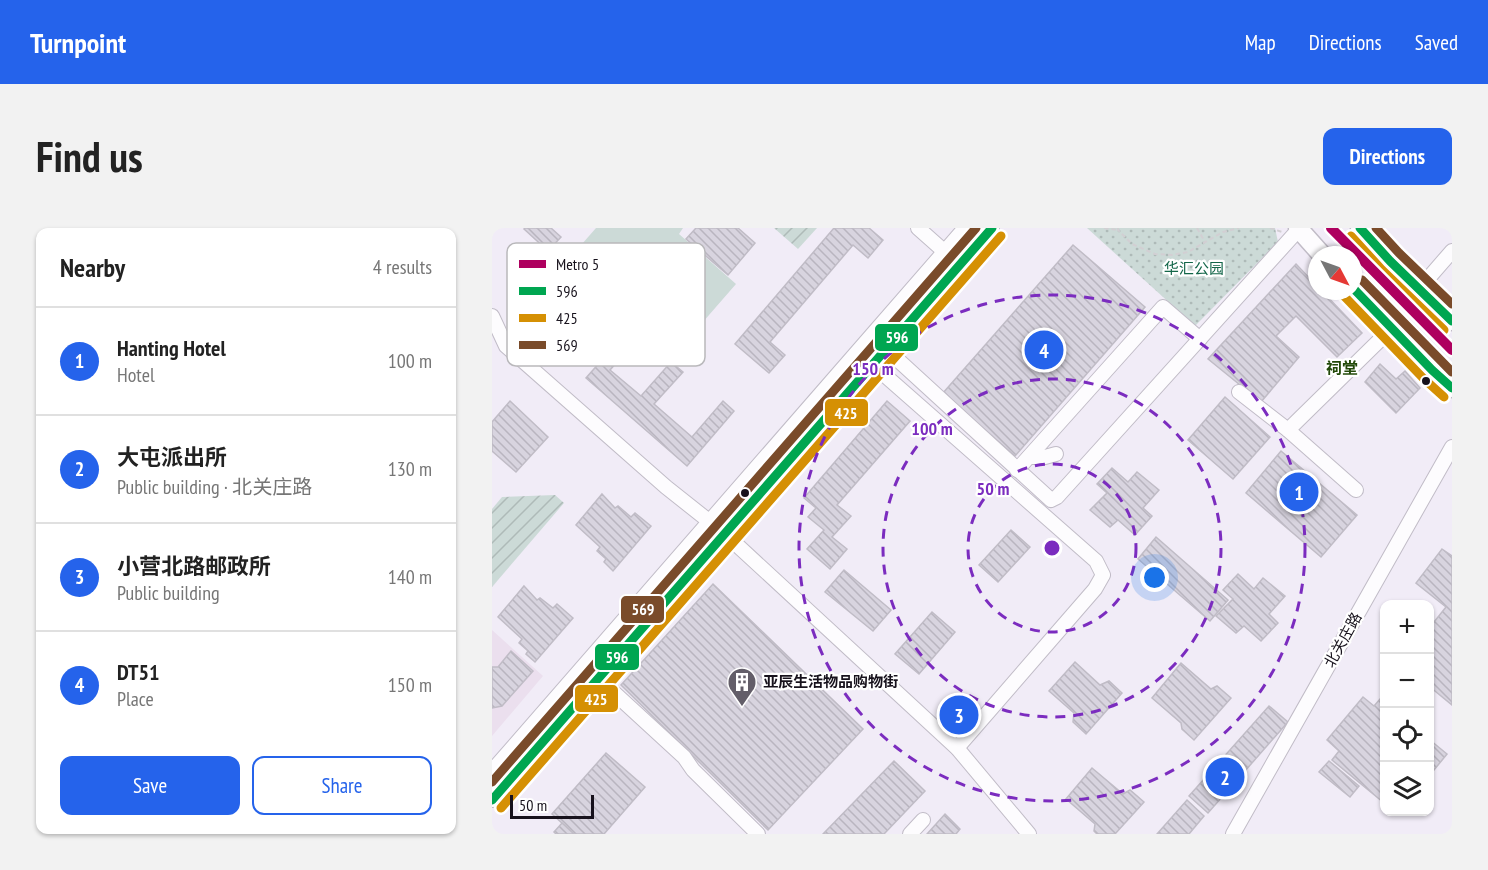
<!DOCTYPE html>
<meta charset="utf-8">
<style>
:root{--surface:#fff;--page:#f2f2f2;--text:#222;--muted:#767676;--line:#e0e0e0;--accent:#2563eb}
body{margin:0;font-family:"PT Sans Narrow","Noto Sans SC",sans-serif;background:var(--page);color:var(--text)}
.controls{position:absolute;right:18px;bottom:18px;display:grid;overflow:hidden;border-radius:12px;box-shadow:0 2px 4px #0004}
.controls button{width:54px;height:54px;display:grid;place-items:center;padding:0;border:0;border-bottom:2px solid var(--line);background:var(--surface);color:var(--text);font:30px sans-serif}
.compass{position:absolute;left:816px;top:18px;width:54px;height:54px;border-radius:50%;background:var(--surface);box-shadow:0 2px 4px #0004;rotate:131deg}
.scale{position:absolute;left:18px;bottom:15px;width:84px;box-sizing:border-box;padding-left:6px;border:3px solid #17121c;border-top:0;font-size:16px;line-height:21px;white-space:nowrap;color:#17121c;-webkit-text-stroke:4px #fff;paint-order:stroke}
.you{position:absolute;left:663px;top:350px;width:21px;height:21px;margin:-15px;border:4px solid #fff;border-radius:50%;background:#1a73e8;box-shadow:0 0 0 9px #1a73e833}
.badge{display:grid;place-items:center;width:39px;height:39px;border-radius:50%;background:var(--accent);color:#fff;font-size:20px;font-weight:700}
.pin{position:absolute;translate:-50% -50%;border:3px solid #fff;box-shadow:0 2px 6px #0006}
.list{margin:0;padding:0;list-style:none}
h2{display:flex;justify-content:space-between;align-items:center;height:78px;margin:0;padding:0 24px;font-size:26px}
h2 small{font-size:20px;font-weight:400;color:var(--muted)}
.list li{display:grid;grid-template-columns:39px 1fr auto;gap:18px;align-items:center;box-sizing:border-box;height:108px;padding:0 24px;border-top:2px solid var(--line)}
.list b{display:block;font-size:22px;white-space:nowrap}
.list p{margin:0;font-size:20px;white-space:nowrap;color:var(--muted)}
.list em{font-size:20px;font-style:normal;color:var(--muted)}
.actions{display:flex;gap:12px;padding:18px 24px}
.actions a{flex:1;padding:14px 0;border:2px solid var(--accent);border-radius:12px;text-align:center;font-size:21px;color:var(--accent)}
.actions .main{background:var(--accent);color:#fff}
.icon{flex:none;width:33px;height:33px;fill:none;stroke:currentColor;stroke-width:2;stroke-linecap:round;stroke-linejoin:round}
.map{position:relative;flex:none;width:960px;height:606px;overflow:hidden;border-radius:12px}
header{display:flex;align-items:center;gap:36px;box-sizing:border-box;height:84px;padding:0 30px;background:var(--accent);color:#fff}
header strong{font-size:28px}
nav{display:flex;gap:33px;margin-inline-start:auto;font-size:21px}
.intro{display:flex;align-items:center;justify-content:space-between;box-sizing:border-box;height:144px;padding:0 36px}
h1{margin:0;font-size:42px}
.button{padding:15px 27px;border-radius:12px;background:var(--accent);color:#fff;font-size:21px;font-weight:700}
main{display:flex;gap:36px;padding:0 36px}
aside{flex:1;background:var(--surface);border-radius:12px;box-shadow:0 2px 4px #0004}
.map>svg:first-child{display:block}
.medical{fill:#ebdfee}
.park{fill:url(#park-dots)}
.garden{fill:url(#garden-furrows)}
.pitch{fill:#ccdad7}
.building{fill:url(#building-back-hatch);stroke:#c0bcc6;stroke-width:1.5}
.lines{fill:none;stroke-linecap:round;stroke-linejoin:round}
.minor-casing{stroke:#c1bcc7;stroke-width:16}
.major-casing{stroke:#c1bcc7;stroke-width:21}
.path{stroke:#d2cfd3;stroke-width:2;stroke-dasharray:4.5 3;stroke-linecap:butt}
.minor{stroke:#fdfcfe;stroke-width:14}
.major{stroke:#fdfcfe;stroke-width:18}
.bus-1-casing{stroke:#fff;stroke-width:14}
.bus-2-casing{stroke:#fff;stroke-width:14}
.bus-3-casing{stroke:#fff;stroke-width:14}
.bus-1{stroke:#00a651;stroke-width:9}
.bus-2{stroke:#d59004;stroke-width:9}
.bus-3{stroke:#7a4b2a;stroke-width:9}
.metro-1-casing{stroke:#fff;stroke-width:15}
.metro-1{stroke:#ae005f;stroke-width:10}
.ring{fill:none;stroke:#7b2cbf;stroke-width:3;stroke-dasharray:10 8}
.bus-dot{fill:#17121c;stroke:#fff;stroke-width:2}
.labels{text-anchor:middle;stroke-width:4.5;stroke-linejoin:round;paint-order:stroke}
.park-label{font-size:15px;fill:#136649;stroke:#fff}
.street-label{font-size:15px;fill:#17121c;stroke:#fff}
.poi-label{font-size:15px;font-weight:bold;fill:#17121c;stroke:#fff;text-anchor:start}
.neighbourhood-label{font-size:16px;font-weight:bold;fill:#224909;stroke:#fff}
.key{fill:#fff;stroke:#b9b8bb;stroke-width:1.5}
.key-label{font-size:16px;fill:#17121c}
.centre{fill:#7b2cbf;stroke:#fff;stroke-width:3}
.ring-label{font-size:18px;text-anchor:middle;font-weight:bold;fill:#7b2cbf;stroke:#fff;stroke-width:4.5;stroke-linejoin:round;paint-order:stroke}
.line-badge{stroke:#fff;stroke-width:2}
.badge-label{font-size:16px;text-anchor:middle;font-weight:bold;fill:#fff}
</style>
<header>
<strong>Turnpoint</strong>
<nav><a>Map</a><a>Directions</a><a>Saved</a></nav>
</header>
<div class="intro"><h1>Find us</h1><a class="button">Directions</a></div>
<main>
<aside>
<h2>Nearby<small>4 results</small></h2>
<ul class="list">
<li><span class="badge">1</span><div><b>Hanting Hotel</b><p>Hotel</p></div><em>100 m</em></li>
<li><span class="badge">2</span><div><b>大屯派出所</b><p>Public building · 北关庄路</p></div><em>130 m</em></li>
<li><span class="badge">3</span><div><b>小营北路邮政所</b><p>Public building</p></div><em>140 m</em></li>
<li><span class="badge">4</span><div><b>DT51</b><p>Place</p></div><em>150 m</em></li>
</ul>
<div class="actions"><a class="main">Save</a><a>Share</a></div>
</aside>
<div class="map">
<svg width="960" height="606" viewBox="0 0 960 606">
<defs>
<pattern id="park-dots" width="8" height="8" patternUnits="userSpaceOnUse" patternTransform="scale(1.5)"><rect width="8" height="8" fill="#ccdad7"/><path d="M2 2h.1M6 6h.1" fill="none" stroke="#aebab8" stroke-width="1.8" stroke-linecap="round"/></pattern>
<pattern id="garden-furrows" width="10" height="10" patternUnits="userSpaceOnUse" patternTransform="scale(1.5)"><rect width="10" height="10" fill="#ccdad7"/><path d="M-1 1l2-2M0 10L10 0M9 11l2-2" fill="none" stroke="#aebab8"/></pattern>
<pattern id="building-back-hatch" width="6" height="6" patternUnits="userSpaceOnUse" patternTransform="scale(1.5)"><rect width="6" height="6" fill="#d8d4df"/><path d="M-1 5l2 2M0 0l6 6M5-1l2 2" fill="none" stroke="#b9b5bf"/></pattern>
</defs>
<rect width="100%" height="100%" fill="#f1ecf7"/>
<!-- medical -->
<polygon class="medical" points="0,402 51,448 0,508"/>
<!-- park -->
<polygon class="park" points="595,0 783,0 786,14 703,98"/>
<!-- garden -->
<g class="garden">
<polygon points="282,0 325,0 306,21"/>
<polygon points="63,267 72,275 0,359 0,281 10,269"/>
</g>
<!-- pitch -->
<polygon class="pitch" points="104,0 191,0 187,6 244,56 190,118 83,24"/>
<!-- building -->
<g class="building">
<polygon points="33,0 59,0 69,9 56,23 32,1"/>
<polygon points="204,0 246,0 263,15 236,47 194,11"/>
<polygon points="342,0 377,0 391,12 376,30 361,17 278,114 293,127 277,145 243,116"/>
<polygon points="581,17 653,79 523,228 451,165"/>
<polygon points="804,36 825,58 825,63 830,63 870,105 845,129 804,88 784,108 807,129 769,174 716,131"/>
<polygon points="139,99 149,107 118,142 149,168 179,134 191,144 162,176 200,209 231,173 242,183 195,238 94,150"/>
<polygon points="888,136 904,151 913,143 928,160 904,185 873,154"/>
<polygon points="733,169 778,209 741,251 696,212"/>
<polygon points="18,173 56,209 24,244 0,223 0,194"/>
<polygon points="395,173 418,193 345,277 359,288 340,309 355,321 338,341 315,321 332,302 316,289 324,280 312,270"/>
<polygon points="789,223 865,287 829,329 754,265"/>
<polygon points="620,240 636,254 645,244 667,262 651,280 660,288 643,307 626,292 618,299 598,282 615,265 605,256"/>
<polygon points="110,266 123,280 126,278 139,289 143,285 159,298 121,343 112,334 114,331 105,323 108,319 84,297"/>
<polygon points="519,302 538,319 506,354 487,337"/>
<polygon points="664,309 736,372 718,393 646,331"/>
<polygon points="950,321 960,328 960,477 938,459 938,399 954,379 924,355"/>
<polygon points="352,342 399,382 381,403 333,364"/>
<polygon points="746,346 762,361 771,350 793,368 777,386 786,395 769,413 752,398 744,405 724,388 741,371 731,362"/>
<polygon points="221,356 371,501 276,602 129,457"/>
<polygon points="32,358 45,372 48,370 61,380 65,376 81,390 43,434 34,426 36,423 27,415 30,411 6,389"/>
<polygon points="440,384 463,404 427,446 403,426"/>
<polygon points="19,423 41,443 10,478 0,480 0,439 6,439"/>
<polygon points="583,434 608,457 617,453 630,465 594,506 581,494 582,485 557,463"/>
<polygon points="689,435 719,461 725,458 739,470 702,512 690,501 689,495 660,470"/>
<polygon points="871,469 882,478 888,471 892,475 892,575 840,532 847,523 835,512"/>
<polygon points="777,478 796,494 716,585 697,568"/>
<polygon points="938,512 955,526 938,547"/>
<polygon points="114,525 153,559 112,606 82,606 60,586"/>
<polygon points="402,533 433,563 392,606 331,606"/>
<polygon points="837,533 867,558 858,569 827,544"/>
<polygon points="600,540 631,566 638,562 652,574 623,606 605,606 602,603 603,596 574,571"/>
<polygon points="695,572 712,588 697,606 665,606"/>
<polygon points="453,586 468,601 464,606 435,606"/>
<polygon points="70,595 82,606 64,606 62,604"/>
</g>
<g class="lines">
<!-- minor casing -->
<g class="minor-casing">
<g id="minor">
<polyline points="426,0 453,24"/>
<polyline points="927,61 960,23"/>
<polyline points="0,88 14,118 174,259 232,305 465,520 537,606"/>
<polyline points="394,121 559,272 565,269 807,1"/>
<polyline points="380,136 604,333 611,347 603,361 465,520"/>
<polyline points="747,164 796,202"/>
<polyline points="537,229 553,229 564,226"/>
<polyline points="525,242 671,79 708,111"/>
<polyline points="864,262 796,202 900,100"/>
<polyline points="106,450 192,529 201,542 266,606"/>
<polyline points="0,543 473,0"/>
<polyline points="0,572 500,0"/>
<polyline points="418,606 431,592"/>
<polyline points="741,606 960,219"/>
</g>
</g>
<!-- major casing -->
<g class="major-casing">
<g id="major">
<polyline points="806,0 830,27"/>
<polyline points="868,0 898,33 960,93"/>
<polyline points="861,60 940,142 960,160"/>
</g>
</g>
<!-- path -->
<g class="path">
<polyline points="612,0 626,2"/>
<polyline points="626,0 626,2 640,16 663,26 680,27 696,24 731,4 747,0"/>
<polyline points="705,0 713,14"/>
<polyline points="778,0 790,4"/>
</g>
<!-- minor -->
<use href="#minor" class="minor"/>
<!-- major -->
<use href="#major" class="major"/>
<!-- bus-1 casing -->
<g class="bus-1-casing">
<g id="bus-1">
<polyline points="868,0 898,33 960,93"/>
<polyline points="861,60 940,142 960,160"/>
<polyline points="0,572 500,0"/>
</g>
</g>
<!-- bus-2 casing -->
<g class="bus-2-casing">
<g id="bus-2">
<polyline points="859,8 890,42 952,102"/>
<polyline points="852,68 931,150 952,169"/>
<polyline points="9,580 509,8"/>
</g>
</g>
<!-- bus-3 casing -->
<g class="bus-3-casing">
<g id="bus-3">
<polyline points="884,0 907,25 960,76"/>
<polyline points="870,52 960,144"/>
<polyline points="0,554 484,0"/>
</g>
</g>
<!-- bus-1 -->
<use href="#bus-1" class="bus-1"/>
<!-- bus-2 -->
<use href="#bus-2" class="bus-2"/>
<!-- bus-3 -->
<use href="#bus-3" class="bus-3"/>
<!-- metro-1 casing -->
<g class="metro-1-casing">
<polyline id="metro-1" points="839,0 960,122"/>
</g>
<!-- metro-1 -->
<use href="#metro-1" class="metro-1"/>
</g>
<!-- distance rings -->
<g class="ring">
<circle cx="560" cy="320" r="84"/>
<circle cx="560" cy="320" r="169"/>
<circle cx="560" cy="320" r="253"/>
</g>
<!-- icons -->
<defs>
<g id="building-pin" transform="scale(1.5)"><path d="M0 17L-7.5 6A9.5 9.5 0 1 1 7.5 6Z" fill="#635e69" stroke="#fff"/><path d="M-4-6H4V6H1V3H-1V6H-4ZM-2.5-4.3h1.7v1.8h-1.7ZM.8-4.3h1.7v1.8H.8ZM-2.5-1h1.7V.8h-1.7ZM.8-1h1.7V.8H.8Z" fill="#fff"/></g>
</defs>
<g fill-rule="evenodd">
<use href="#building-pin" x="250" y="454"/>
</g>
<!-- markers -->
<g class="bus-dot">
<circle cx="934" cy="153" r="5"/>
<circle cx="253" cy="265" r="5"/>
</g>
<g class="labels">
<!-- park labels -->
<g class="park-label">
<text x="702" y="46">华汇公园</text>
</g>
<!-- street labels -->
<g class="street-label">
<text transform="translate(851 412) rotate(-61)" y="5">北关庄路</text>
</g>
<!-- poi labels -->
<g class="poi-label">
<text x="271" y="459">亚辰生活物品购物街</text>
</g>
<!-- neighbourhood labels -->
<g class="neighbourhood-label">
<text x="850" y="146">祠堂</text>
</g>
</g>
<!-- legend -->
<rect x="15" y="15" width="198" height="123" rx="9" class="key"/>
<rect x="27" y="32" width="27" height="8" fill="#ae005f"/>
<rect x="27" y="59" width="27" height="8" fill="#00a651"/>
<rect x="27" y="86" width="27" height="8" fill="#d59004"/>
<rect x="27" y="113" width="27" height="8" fill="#7a4b2a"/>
<g class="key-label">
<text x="64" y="42">Metro 5</text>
<text x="64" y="69">596</text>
<text x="64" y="96">425</text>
<text x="64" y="123">569</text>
</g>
<circle cx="560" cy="320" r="9" class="centre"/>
<g class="ring-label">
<text x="381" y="147">150 m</text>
<text x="440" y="207">100 m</text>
<text x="501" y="267">50 m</text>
</g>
<g class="line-badge">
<rect x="382" y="95" width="45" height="29" rx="6" fill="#00a651"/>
<rect x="332" y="170" width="45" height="29" rx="6" fill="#d59004"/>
<rect x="128" y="367" width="45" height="29" rx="6" fill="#7a4b2a"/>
<rect x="102" y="415" width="46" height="28" rx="6" fill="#00a651"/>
<rect x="82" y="456" width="45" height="29" rx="6" fill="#d59004"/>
</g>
<g class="badge-label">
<text x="405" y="115">596</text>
<text x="354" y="191">425</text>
<text x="151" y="387">569</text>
<text x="125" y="435">596</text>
<text x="104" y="477">425</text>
</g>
</svg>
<div class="controls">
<button>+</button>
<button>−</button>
<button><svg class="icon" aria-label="locate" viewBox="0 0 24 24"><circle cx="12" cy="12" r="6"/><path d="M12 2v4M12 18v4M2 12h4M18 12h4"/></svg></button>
<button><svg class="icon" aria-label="layers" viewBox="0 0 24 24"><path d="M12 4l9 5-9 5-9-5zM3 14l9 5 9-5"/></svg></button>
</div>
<svg class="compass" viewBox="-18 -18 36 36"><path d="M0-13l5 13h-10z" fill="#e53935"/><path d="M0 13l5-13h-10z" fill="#767676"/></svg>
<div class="scale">50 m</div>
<div class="you"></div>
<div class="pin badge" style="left:807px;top:264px">1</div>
<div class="pin badge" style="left:733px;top:549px">2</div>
<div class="pin badge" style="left:467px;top:487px">3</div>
<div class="pin badge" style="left:552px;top:122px">4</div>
</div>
</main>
